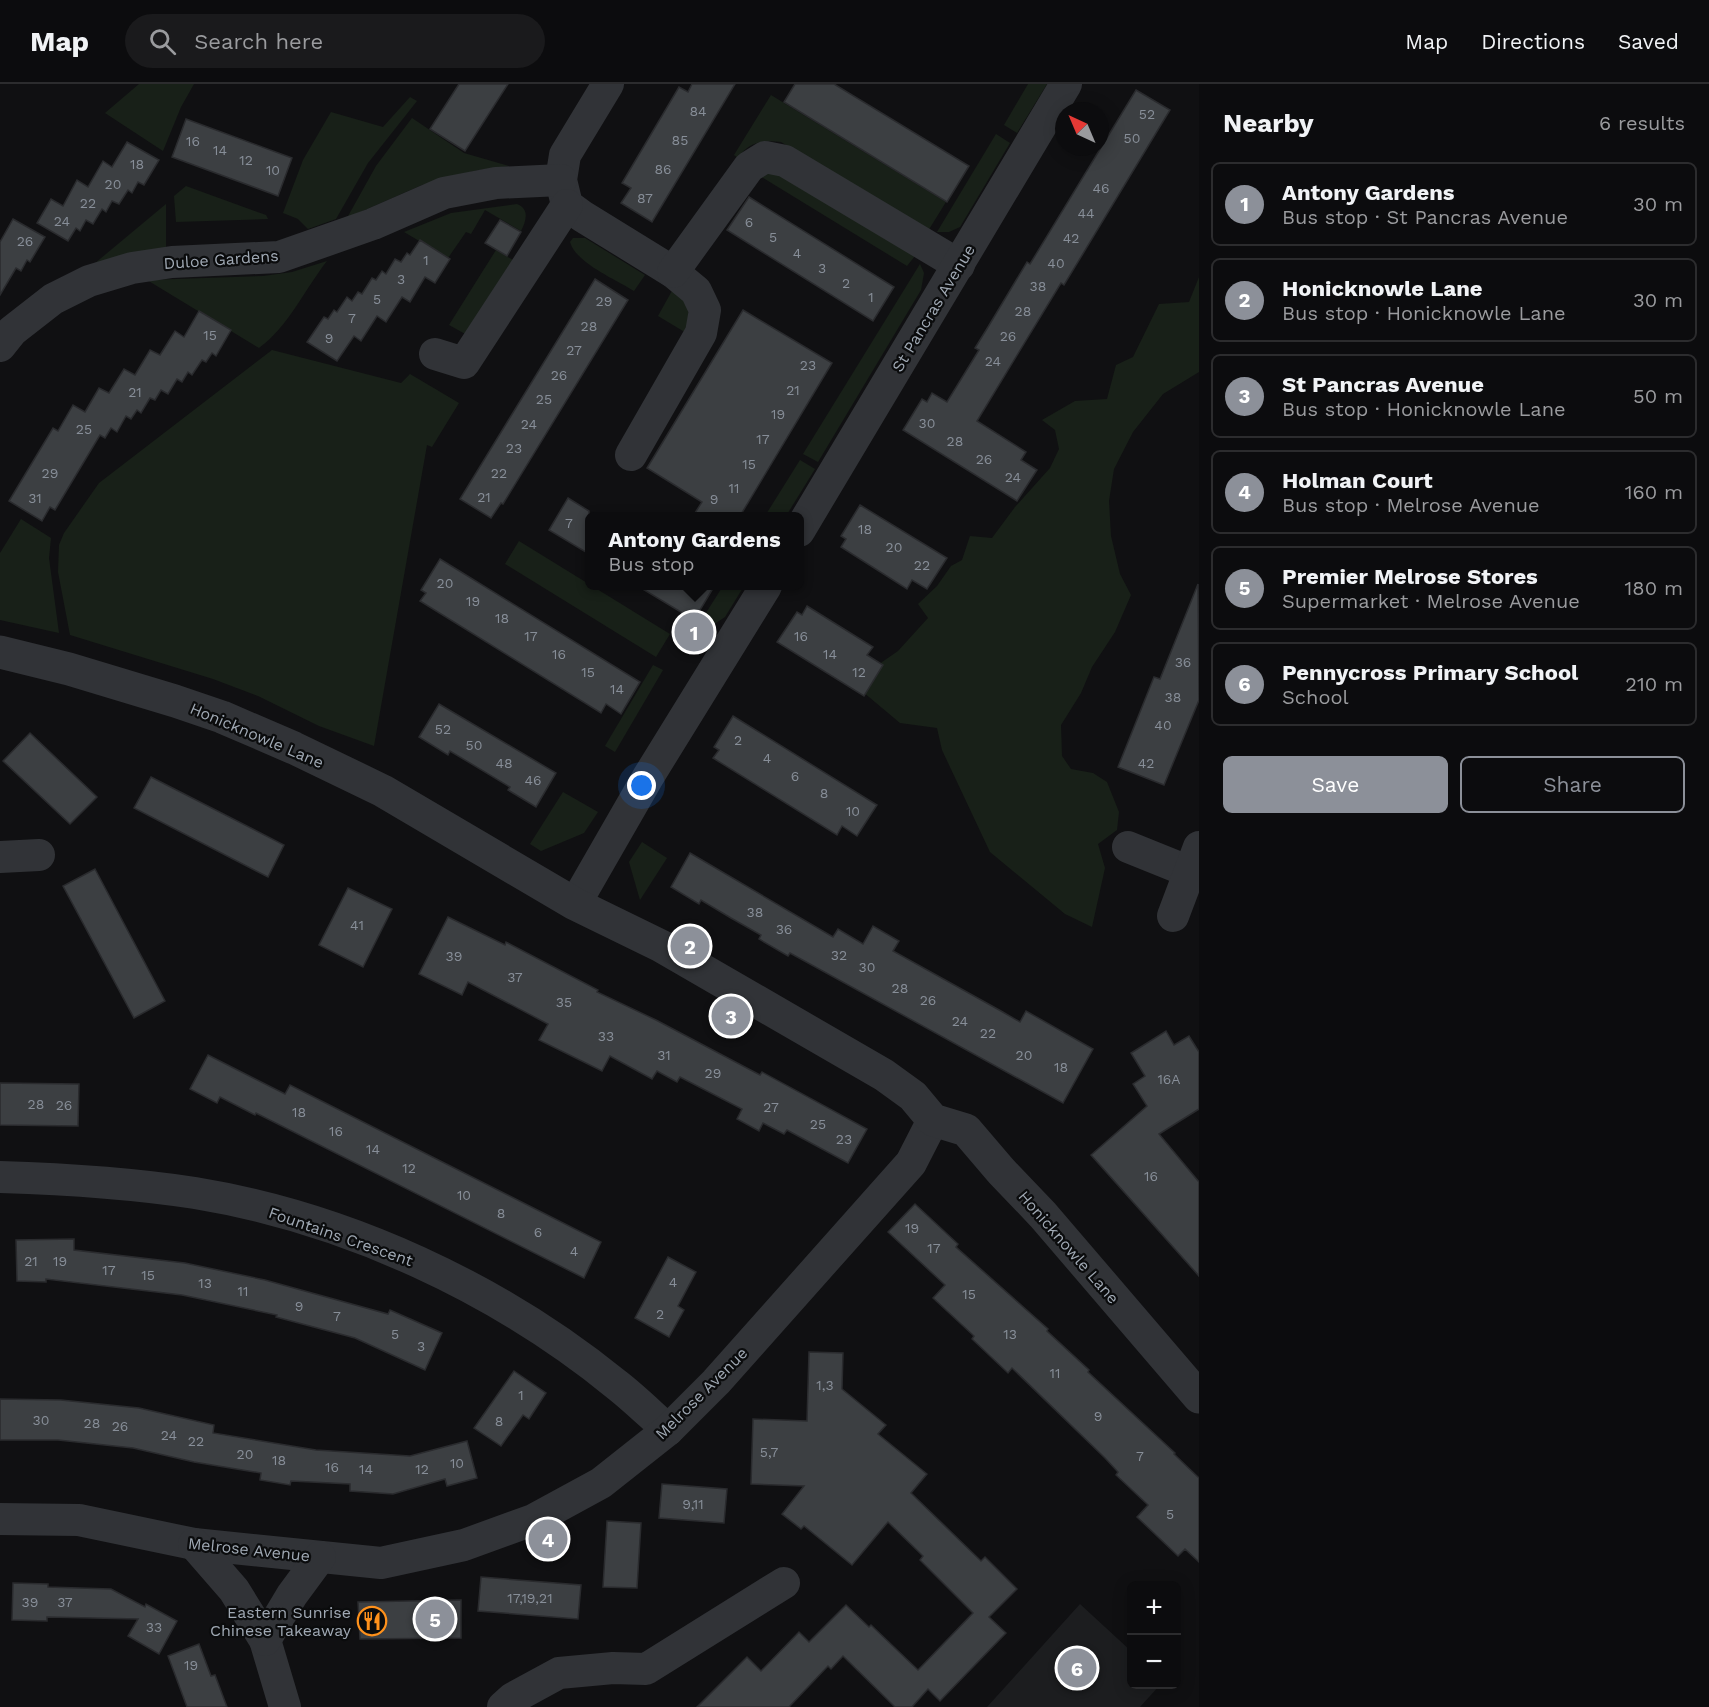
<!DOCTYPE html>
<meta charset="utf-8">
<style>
:root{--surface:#0c0c0e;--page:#1a1a1c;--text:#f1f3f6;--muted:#9a9b9e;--line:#2c2c2e;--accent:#8c9099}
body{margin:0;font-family:"Work Sans",sans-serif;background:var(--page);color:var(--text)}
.controls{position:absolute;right:18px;bottom:18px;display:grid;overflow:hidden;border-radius:9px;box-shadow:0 3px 15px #0003}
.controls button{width:54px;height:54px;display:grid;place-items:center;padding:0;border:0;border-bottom:2px solid var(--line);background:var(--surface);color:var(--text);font:30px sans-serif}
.compass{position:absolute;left:1055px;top:18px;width:54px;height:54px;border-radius:50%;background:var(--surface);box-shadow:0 3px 15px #0003;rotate:316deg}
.you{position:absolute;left:642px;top:702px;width:21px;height:21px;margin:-15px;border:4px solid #fff;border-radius:50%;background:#1a73e8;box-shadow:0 0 0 9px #1a73e833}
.badge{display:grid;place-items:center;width:39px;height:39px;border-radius:50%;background:var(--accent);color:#fff;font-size:20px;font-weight:700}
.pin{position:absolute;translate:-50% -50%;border:3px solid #fff;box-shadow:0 2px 6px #0006}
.popup{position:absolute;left:585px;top:428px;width:219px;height:78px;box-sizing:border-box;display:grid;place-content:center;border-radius:9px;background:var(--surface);filter:drop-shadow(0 2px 4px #0005);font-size:20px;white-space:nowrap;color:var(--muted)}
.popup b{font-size:22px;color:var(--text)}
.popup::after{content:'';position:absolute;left:50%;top:100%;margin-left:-12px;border:12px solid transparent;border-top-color:var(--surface)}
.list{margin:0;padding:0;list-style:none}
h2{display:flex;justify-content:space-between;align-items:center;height:78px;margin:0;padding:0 24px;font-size:26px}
h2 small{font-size:20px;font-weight:400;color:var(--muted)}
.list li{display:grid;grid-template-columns:39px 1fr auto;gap:18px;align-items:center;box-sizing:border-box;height:84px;margin:0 12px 12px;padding:0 12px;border:2px solid var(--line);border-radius:9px}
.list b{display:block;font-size:22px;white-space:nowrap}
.list p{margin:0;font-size:20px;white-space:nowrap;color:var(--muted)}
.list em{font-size:20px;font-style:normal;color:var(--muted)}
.actions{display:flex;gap:12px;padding:18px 24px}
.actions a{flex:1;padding:14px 0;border:2px solid var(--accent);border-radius:9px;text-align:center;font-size:21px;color:var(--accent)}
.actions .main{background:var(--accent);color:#fff}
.icon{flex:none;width:33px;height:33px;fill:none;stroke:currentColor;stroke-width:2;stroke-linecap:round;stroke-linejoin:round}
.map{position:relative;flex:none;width:1199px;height:1623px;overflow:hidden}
header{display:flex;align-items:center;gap:36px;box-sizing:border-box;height:84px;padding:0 30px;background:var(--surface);border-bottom:2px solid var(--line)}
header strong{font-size:28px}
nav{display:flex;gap:33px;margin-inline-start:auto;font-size:21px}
.search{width:420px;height:54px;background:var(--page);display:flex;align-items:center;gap:15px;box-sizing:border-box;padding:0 21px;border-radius:33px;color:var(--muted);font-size:22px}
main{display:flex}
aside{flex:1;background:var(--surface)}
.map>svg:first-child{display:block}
.built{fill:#1c1d1f}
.green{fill:#182018}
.building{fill:#3c3f42;stroke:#2a2b2e;stroke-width:1.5}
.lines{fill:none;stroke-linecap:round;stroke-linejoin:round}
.minor{stroke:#313337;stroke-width:32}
.tertiary{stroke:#313337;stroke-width:33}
.labels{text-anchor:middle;stroke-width:4.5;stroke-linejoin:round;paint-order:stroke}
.number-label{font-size:14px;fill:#878e98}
.street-label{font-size:16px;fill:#a0a9b4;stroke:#0b0c0d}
.poi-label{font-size:16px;fill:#a0a9b4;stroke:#0b0c0d;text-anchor:end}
</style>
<header>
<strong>Map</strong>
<div class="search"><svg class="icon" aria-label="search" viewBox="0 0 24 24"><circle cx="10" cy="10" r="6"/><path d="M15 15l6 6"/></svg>Search here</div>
<nav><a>Map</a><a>Directions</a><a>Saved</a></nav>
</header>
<main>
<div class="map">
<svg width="1199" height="1623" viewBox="0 0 1199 1623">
<rect width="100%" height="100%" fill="#101012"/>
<!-- built -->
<polygon class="built" points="1080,1520 1131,1567 1132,1600 1160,1601 1140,1623 987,1623"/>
<!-- green -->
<g class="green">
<polygon points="139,0 194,0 181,23 163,67 105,29"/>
<polygon points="1028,0 1047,0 1017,49 1004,41"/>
<path d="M771 11 946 118 928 147 781 58C763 56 748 58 738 74L734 71Z"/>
<polygon points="410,13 417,17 368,79 336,135 308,145 298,135 283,129 303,76 331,28 383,43"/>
<polygon points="412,34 464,69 509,82 474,87 422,101 347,134 376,82"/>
<polygon points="996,50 1010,59 960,143 949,148 937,148"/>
<polygon points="767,89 784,92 915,172 907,182 760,92"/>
<polygon points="186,102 266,131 268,135 176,138 174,112"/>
<polygon points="166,120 166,164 88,185"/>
<path d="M517 120C530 125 526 137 521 147L485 126 471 150 466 148 448 174 404 148 451 129Z"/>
<path d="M573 154H585L645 191 634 207C615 195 576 179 570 158Z"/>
<polygon points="496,166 513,176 467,251 449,241"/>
<path d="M327 177C305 205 288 243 259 264L147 196 263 192 292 188Z"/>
<polygon points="920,180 924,189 921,206 818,378 803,370"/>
<polygon points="1199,193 1199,288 1163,310 1133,348 1114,385 1109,417 1111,452 1120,490 1131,511 1115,548 1092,583 1081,609 1061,641 1062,672 1071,685 1093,689 1107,698 1119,728 1117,746 1098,760 1105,784 1092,843 1065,830 990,768 942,666 937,644 900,639 863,608 869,587 898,567 928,534 918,520 937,502 951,482 962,476 970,452 992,454 1015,423 1050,384 1059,365 1055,346 1042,336 1075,317 1107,315 1116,281 1133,273 1159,220 1189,218"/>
<polygon points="673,205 689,220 688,250 658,232"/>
<polygon points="272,266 401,299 410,290 459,319 432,363 427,361 374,662 319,642 258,612 213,595 70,551 58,488 59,461 64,449 99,399"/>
<polygon points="800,376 815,385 786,432 765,432"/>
<polygon points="21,435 51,454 49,474 59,549 0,536 0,469"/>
<polygon points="519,457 670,550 656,573 505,480"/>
<polygon points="723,502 744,502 725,533 695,553 692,551"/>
<polygon points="653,581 663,586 615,668 605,662"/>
<polygon points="563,708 598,728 584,749 541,767 530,760"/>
<polygon points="642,758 667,774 640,816 629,778"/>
</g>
<!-- building -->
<g class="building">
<polygon points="459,0 508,0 465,67 430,45"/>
<polygon points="692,0 735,0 652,138 621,119 631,104 622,99 679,3 688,8"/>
<polygon points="795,0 834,0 969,82 947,118 784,18"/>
<polygon points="1136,6 1170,26 1064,201 1061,199 977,337 1026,368 1021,376 1037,386 1017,417 903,346 922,315 927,318 932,309 947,318 979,266 975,264 988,243 1027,178 1030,180"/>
<polygon points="186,35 292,74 278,112 172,73"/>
<polygon points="127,58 159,76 144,101 138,98 132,109 128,106 119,120 112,117 106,128 102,125 93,140 86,136 80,147 76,144 68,157 37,139 51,115 63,122 77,96 88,103 103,77 112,83"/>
<polygon points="749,113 894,203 873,237 727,146"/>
<polygon points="13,135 45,153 30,178 27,176 21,187 16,184 0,211 0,158"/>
<polygon points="500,136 521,148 507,172 485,159"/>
<polygon points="420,156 450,175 435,199 425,193 410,218 402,213 386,238 377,232 361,257 354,252 337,277 307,258 324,233 328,235 334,226 337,228 347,213 352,217 358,208 362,210 372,194 376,196 382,187 386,190 395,175 401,178 407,169 410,171"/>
<polygon points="595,195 628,216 503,420 501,419 491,434 460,415"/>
<polygon points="743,226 832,279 740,432 693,432 702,418 647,384"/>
<polygon points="199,227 231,246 216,272 212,269 206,278 202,276 192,291 188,288 182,298 177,295 168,310 161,306 155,316 150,314 141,329 137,326 131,335 126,332 117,348 111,344 105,354 100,351 55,426 50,423 42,437 9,417 53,344 58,347 73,321 85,328 99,304 109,309 124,285 135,291 150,266 160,271 175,247 184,253"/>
<polygon points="568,414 589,427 589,470 549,446"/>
<polygon points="860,421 947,474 927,505 912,496 907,505 841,463 846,455 841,452"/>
<polygon points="440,475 640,598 621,630 606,620 601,629 420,517 426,509 421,506"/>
<polygon points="1198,500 1199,616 1164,701 1118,683 1154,593 1160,595"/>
<polygon points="636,501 715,501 694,536"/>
<polygon points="807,522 873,563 867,571 883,581 864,612 777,558 797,528 802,531"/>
<polygon points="439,620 556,689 536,723 508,706 510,703 450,667 448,671 419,653"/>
<polygon points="733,632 877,721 857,752 842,742 837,751 713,674 719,666 714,663"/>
<polygon points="30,649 97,713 70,740 3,677"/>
<polygon points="151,693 284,761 268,793 134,724"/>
<polygon points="690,769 833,853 838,845 863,860 873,842 899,857 893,867 1001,927 1020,938 1026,927 1093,965 1063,1019 790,869 788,872 759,855 761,851 731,834 701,816 699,820 671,803"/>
<polygon points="95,785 165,917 134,934 63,802"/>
<polygon points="348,804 392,825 363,883 319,861"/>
<polygon points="448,833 505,861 506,858 598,906 597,908 656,936 760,991 762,988 867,1045 848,1079 787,1046 784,1050 763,1039 759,1047 737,1035 742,1025 680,993 677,998 657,987 652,995 610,972 602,987 539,956 548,940 468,898 462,911 419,890"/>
<polygon points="1166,947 1174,961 1189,952 1199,968 1199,1025 1159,1050 1199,1098 1199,1192 1091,1071 1147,1022 1133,1000 1145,992 1131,969"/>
<polygon points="208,971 285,1010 290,1001 601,1158 584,1194 256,1029 255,1031 220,1013 217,1019 190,1005"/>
<polygon points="0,999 79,1000 78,1042 0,1041"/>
<polygon points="915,1120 958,1160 956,1163 1048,1245 1047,1247 1089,1286 1088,1288 1175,1369 1174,1370 1199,1394 1199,1478 1185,1465 1178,1472 1137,1433 1148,1421 1116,1391 1118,1388 1105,1374 1012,1284 1008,1289 972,1255 974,1252 933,1214 945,1201 888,1148"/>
<polygon points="74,1155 74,1166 185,1179 265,1196 388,1230 390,1226 442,1249 425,1286 355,1254 276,1233 277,1231 182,1211 46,1195 46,1198 17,1197 16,1156"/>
<polygon points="668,1173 696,1188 678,1222 684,1226 669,1253 635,1234"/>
<polygon points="809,1268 843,1269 842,1305 886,1341 878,1350 927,1390 911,1409 981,1477 985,1473 1017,1505 989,1533 1006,1549 940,1617 928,1605 912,1623 895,1623 843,1572 831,1585 828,1582 789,1623 697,1623 747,1573 761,1587 799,1548 809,1558 846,1521 869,1543 871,1541 918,1586 973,1529 920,1476 923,1472 888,1438 852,1481 804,1442 801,1445 782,1430 804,1402 751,1400 753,1335 807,1337"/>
<polygon points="514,1287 546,1309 529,1335 523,1331 501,1362 474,1344"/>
<polygon points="0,1315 61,1316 139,1324 214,1341 213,1349 316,1366 410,1372 467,1357 477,1394 447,1402 445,1395 393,1410 350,1407 350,1400 291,1397 290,1401 260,1396 261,1389 194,1378 133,1364 58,1356 0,1356"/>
<polygon points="662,1400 727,1405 724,1439 659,1434"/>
<polygon points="607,1437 641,1439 637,1504 603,1503"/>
<polygon points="481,1493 581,1501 578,1535 478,1527"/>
<polygon points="13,1499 48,1500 48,1503 111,1505 145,1523 146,1520 177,1537 159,1570 128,1552 138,1535 47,1533 47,1537 12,1536"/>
<polygon points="461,1516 461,1554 360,1555 358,1518"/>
<polygon points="199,1560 211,1592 215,1591 227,1623 187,1623 168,1572"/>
</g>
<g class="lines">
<!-- minor -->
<g class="minor">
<polyline points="608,0 565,71 561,96 567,121 582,132 673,188 696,207 705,226 701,249 631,371"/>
<polyline points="673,188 749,83 765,73 785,77 959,181"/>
<polyline points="0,262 12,247 53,215 89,197 132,184 172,178 279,173 373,140 444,109 496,99 561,96"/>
<polyline points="435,270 464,279 567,121"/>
<polyline points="799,447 1066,0"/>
<polyline points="1128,763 1190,788"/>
<polyline points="0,773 39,771"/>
<polyline points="575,820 648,693 766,502"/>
<polyline points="1173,832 1199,763"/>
<path d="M0 1093C65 1095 130 1099 195 1109 347 1134 498 1204 617 1301 635 1315 651 1331 668 1346"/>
<polyline points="0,1435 79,1436 194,1460 381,1479 464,1461 533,1436 601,1399 668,1346 716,1298 911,1079 933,1036"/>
<polyline points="194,1460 234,1506 265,1556 285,1623"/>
<polyline points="265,1556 292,1511 320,1473"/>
<polyline points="503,1623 513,1614 559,1589 613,1584 646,1585 784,1499"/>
</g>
<!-- tertiary -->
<polyline class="tertiary" points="0,568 69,585 175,617 222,633 294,664 383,707 575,820 661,862 884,991 913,1012 933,1036 966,1046 1001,1087 1043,1131 1199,1313"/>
</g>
<!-- icons -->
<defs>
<g id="restaurant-ring" transform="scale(1.5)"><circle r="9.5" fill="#0b0c0d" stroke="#ff911b" stroke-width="1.5"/><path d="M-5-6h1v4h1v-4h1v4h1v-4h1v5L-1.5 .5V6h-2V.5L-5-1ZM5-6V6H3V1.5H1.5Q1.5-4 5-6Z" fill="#ff911b"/></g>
</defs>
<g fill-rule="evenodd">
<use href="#restaurant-ring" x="372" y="1537"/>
</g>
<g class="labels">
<!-- number labels -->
<g class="number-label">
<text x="698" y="32">84</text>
<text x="1147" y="35">52</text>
<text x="1132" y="59">50</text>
<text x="680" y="61">85</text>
<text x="193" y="62">16</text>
<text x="220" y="71">14</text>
<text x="246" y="81">12</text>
<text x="137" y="85">18</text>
<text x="663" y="90">86</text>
<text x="273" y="91">10</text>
<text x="113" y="105">20</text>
<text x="1101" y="109">46</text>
<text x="645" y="119">87</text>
<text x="88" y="124">22</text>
<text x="1086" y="134">44</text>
<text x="62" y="142">24</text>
<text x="749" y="143">6</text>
<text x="773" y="158">5</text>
<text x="1071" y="159">42</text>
<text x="25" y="162">26</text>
<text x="797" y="174">4</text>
<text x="426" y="181">1</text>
<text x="1056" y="184">40</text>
<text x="822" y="189">3</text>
<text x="401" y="200">3</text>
<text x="846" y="204">2</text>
<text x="1038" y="207">38</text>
<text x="871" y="218">1</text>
<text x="377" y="220">5</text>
<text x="604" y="222">29</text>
<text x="1023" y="232">28</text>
<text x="352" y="239">7</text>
<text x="589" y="247">28</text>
<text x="210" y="256">15</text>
<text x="1008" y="257">26</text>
<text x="329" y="259">9</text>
<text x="574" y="271">27</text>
<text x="993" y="282">24</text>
<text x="808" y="286">23</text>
<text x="559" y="296">26</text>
<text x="793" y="311">21</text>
<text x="135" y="313">21</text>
<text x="544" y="320">25</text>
<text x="778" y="335">19</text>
<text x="927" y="344">30</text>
<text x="529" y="345">24</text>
<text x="84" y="350">25</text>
<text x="763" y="360">17</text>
<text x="955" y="362">28</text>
<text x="514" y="369">23</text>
<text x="984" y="380">26</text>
<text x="749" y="385">15</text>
<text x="50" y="394">29</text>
<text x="499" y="394">22</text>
<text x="1013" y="398">24</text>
<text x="734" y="409">11</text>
<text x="484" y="418">21</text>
<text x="35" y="419">31</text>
<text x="714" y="420">9</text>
<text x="569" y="444">7</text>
<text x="865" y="450">18</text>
<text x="894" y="468">20</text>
<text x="922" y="486">22</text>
<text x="445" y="504">20</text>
<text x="473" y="522">19</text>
<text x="502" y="539">18</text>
<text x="531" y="557">17</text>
<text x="801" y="557">16</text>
<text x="559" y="575">16</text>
<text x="830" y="575">14</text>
<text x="1183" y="583">36</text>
<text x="588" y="593">15</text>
<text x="859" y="593">12</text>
<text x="617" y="610">14</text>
<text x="1173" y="618">38</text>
<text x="1163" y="646">40</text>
<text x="443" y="650">52</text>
<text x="738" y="661">2</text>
<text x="474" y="666">50</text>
<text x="767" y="679">4</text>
<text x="504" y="684">48</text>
<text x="1146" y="684">42</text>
<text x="795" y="697">6</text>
<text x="533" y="701">46</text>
<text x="824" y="714">8</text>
<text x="853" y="732">10</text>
<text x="755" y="833">38</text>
<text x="357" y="846">41</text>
<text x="784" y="850">36</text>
<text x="839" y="876">32</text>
<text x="454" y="877">39</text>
<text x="867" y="888">30</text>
<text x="515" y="898">37</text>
<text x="900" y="909">28</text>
<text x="928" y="921">26</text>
<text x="564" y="923">35</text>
<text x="960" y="942">24</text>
<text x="988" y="954">22</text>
<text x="606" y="957">33</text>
<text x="664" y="976">31</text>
<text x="1024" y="976">20</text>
<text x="1061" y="988">18</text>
<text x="713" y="994">29</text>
<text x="1169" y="1000">16A</text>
<text x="36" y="1025">28</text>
<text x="64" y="1026">26</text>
<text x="771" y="1028">27</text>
<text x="299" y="1033">18</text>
<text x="818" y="1045">25</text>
<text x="336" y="1052">16</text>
<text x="844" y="1060">23</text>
<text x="373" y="1070">14</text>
<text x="409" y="1089">12</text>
<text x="1151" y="1097">16</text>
<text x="464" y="1116">10</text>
<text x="501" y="1134">8</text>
<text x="912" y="1149">19</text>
<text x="538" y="1153">6</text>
<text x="934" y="1169">17</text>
<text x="574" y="1172">4</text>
<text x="31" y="1182">21</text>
<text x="60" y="1182">19</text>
<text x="109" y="1191">17</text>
<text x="148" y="1196">15</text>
<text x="673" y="1203">4</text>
<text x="205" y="1204">13</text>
<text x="243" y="1212">11</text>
<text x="969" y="1215">15</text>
<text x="299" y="1227">9</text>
<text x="660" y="1235">2</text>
<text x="337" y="1237">7</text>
<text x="395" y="1255">5</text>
<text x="1010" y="1255">13</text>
<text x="421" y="1267">3</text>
<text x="1055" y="1294">11</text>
<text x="825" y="1306">1,3</text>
<text x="521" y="1316">1</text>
<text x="1098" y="1337">9</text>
<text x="41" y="1341">30</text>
<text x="499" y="1342">8</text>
<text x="92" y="1344">28</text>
<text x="120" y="1347">26</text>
<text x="169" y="1356">24</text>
<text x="196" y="1362">22</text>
<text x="769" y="1373">5,7</text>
<text x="245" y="1375">20</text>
<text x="1140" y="1377">7</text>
<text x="279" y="1381">18</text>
<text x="457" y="1384">10</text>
<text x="332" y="1388">16</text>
<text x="366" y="1390">14</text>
<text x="422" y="1390">12</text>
<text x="693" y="1425">9,11</text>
<text x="1170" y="1435">5</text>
<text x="530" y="1519">17,19,21</text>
<text x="30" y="1523">39</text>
<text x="65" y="1523">37</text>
<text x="154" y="1548">33</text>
<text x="191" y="1586">19</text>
</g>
<!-- street labels -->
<g class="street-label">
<text transform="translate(221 175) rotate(-4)" y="6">Duloe Gardens</text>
<text transform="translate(933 224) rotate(-59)" y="6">St Pancras Avenue</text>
<text transform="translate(257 651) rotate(23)" y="6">Honicknowle Lane</text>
<text transform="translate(341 1152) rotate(19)" y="6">Fountains Crescent</text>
<text transform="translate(1069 1163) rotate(49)" y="6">Honicknowle Lane</text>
<text transform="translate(701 1309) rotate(-45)" y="6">Melrose Avenue</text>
<text transform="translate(249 1465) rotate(6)" y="6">Melrose Avenue</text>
</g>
<!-- poi labels -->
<g class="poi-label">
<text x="351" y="1534">Eastern Sunrise<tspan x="351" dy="18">Chinese Takeaway</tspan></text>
</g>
</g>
</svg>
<div class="controls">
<button>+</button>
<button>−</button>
</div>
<svg class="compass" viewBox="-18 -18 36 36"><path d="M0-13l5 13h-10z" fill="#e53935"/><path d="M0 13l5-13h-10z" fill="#9a9b9e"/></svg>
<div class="you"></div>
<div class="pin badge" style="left:694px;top:548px">1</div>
<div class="popup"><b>Antony Gardens</b>Bus stop</div>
<div class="pin badge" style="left:690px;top:862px">2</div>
<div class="pin badge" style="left:731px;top:932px">3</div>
<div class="pin badge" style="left:548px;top:1455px">4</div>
<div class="pin badge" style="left:435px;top:1535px">5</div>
<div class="pin badge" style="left:1077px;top:1584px">6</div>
</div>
<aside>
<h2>Nearby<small>6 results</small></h2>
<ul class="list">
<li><span class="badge">1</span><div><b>Antony Gardens</b><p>Bus stop · St Pancras Avenue</p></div><em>30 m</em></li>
<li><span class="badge">2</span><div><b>Honicknowle Lane</b><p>Bus stop · Honicknowle Lane</p></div><em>30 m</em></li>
<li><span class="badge">3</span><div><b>St Pancras Avenue</b><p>Bus stop · Honicknowle Lane</p></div><em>50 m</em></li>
<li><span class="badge">4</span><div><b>Holman Court</b><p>Bus stop · Melrose Avenue</p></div><em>160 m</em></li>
<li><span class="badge">5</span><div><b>Premier Melrose Stores</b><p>Supermarket · Melrose Avenue</p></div><em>180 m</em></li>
<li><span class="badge">6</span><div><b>Pennycross Primary School</b><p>School</p></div><em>210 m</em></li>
</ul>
<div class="actions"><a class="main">Save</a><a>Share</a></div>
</aside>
</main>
